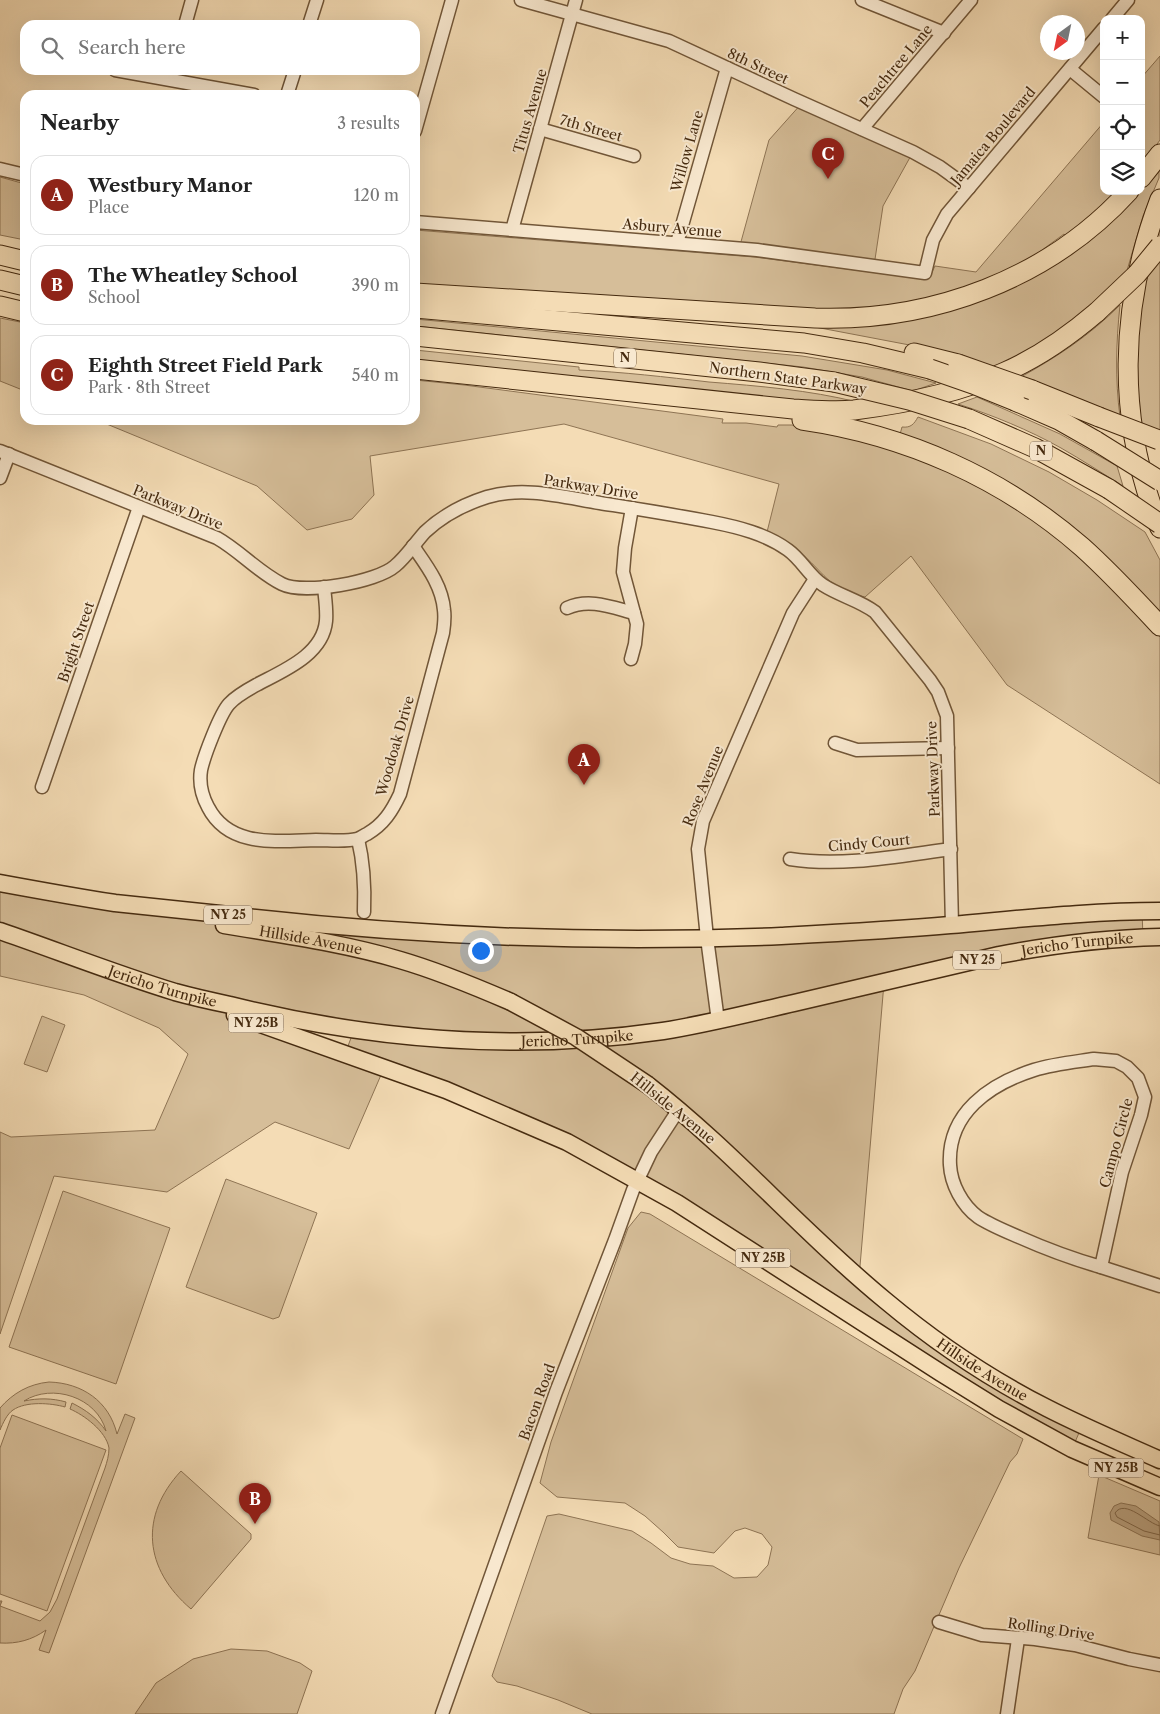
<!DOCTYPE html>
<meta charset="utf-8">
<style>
:root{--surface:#fff;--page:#f6f6f6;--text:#222;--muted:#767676;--line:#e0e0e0;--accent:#8f2418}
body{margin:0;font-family:"Libre Caslon Text",serif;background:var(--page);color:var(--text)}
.controls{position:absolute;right:15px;top:15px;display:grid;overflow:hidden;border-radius:10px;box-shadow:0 5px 20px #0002}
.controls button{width:45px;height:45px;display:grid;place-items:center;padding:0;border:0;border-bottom:1px solid var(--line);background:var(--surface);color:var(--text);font:25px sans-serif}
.compass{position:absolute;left:1040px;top:15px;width:45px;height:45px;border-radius:50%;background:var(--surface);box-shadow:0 5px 20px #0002;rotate:213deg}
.you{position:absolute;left:480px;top:950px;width:18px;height:18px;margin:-12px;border:4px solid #fff;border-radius:50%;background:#1a73e8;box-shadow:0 0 0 8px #1a73e833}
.badge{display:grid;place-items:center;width:32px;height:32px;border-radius:50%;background:var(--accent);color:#fff;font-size:16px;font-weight:700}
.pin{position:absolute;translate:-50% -41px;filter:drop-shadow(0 1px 2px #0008)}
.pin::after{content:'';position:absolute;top:26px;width:18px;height:15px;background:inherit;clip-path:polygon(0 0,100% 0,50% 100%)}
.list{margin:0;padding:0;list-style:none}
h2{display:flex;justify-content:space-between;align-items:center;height:65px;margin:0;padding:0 20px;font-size:21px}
h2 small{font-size:16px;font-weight:400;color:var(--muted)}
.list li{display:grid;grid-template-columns:32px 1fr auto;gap:15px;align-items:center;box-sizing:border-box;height:80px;margin:0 10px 10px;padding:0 10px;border:1px solid var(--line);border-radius:15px}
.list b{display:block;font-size:19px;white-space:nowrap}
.list p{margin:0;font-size:16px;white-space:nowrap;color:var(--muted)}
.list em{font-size:16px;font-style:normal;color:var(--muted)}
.icon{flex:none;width:28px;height:28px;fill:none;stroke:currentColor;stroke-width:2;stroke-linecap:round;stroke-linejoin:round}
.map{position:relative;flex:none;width:1160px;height:1714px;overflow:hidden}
.search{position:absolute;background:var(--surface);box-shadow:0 5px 20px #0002;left:20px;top:20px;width:400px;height:55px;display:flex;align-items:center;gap:12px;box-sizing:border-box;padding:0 18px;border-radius:15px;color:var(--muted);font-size:19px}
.panel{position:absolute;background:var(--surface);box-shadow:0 5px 20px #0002;left:20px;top:90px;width:400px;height:335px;border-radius:15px}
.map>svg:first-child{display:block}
.green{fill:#d6be99;stroke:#8e7454;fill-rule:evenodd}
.water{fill:#b89f7d;stroke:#8a7051}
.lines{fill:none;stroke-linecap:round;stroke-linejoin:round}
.shore{stroke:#7e6446;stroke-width:1}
.minor-casing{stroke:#715638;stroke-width:15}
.major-casing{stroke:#452a0f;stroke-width:19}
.highway-casing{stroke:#452a0f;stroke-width:21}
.minor{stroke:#f8e8cf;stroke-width:12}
.major{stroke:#f4dcb5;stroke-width:16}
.highway{stroke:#f4dcb5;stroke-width:19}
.major-bridge-casing{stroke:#452a0f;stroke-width:19;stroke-linecap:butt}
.highway-bridge-casing{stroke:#452a0f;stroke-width:21;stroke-linecap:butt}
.major-bridge{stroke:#f4dcb5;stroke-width:16}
.highway-bridge{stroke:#f4dcb5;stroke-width:19}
.labels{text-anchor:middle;stroke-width:4;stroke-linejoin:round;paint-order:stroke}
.shield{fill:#f8e8cf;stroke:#7b6349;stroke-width:1}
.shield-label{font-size:12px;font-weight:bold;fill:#452a0f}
.street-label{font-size:14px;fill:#452a0f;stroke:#f8e8cf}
</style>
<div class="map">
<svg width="1160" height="1714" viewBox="0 0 1160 1714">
<rect width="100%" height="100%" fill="#f4dcb5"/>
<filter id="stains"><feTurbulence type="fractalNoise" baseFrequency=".004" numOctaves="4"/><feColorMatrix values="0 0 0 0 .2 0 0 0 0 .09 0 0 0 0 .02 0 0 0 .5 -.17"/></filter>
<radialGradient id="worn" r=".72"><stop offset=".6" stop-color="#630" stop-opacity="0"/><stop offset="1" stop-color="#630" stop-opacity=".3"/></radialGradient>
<!-- green -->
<g class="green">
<polygon points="1160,56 1160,140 1141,166 1141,78"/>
<polygon points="802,103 913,152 883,206 874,266 739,249 769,140"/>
<polygon points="1104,122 1104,191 1119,191 1067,237 1064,234 1031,258 973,287 926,303 858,311 415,287 415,230 754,257 917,278 930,276 935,266 976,272"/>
<polygon points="1159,171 1159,178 1143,216 1126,274 1079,318 1034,347 994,368 920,347 815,327 877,324 931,316 975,303 1032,275 1138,191 1141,191 1141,187 1153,174"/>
<polygon points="0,177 25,184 25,240 0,235"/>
<polygon points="1160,223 1160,433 1139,424 1135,365 1142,288"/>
<path d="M1120 305C1116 343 1115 379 1120 417L1019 378C1057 357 1089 336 1120 305Z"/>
<polygon points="0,318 25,323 25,391 0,381"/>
<polygon points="415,319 802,356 887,370 936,383 913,391 862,377 803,367 415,326"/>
<path d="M415 350 579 367V370C623 372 666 377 709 382 759 386 809 390 857 402L811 403 415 363Z"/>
<path d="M415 380 464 385 723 419 722 423H746L777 427 778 425H792L870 442 929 463 989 490 1055 534 1112 586 1160 637V784L1007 685 911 556 865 597C826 588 825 572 798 551 789 543 777 538 767 532L779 484 564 424 370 456 374 495 352 519 307 530 257 486 97 420H415Z"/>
<path d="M977 397 1060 434 1117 466 1123 486C1102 473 1082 460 1061 448 1029 430 992 415 958 404Z"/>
<path d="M918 417 991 444 1049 472 1097 500 1145 532 1160 560V620L1105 563 899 438 902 427C911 428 914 424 918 417Z"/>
<path d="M0 883 114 903 208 922 335 945 342 927 618 939 1142 911 1143 937 884 983 859 1278 905 1317 1082 1426 1072 1449 612 1166 384 1068 349 1149 275 1122 167 1192 54 1176 0 1334V1132L11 1137 155 1130 188 1054 159 1028 84 995 0 976ZM261 1013 354 1030 345 1054Z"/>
<polygon points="42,1016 65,1025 47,1072 24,1064"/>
<polygon points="226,1179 317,1213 279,1317 273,1319 186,1287"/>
<polygon points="63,1191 170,1228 116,1384 9,1347"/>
<polygon points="641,1212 650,1214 1023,1439 1017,1454 1010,1462 959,1568 915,1671 903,1689 894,1714 592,1714 558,1700 517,1686 497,1682 492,1676 547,1516 559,1514 632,1531 651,1543 671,1558 690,1564 713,1566 734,1578 757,1577 768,1565 772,1547 762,1534 745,1528 735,1531 714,1553 678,1547 663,1532 645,1516 625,1503 557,1497 540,1483 551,1442 628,1228"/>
<path d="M49 1382C82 1383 109 1401 117 1434L125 1414 135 1418 49 1653 39 1650 46 1630C32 1640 17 1644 0 1643V1601H2L0 1606 40 1621 50 1612 57 1599 105 1468C107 1462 109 1455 109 1448 106 1431 84 1415 70 1409L72 1403C86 1410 97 1418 106 1431 97 1397 52 1383 24 1401 38 1398 52 1398 66 1402L65 1407C51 1403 26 1401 13 1410 7 1414 3 1423 0 1430V1408C13 1393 29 1384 49 1382Z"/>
<polygon points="12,1415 106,1450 47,1611 0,1594 0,1448"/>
<path d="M181 1471 251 1534V1539L191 1609C144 1569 139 1516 181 1471Z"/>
<polygon points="1099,1475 1160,1501 1160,1555 1088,1538"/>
<polygon points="231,1649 267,1651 300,1663 312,1671 297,1714 135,1714 156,1683 193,1659"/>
</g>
<!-- water -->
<polygon class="water" points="1121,1503 1136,1506 1159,1522 1160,1540 1142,1536 1111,1520 1110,1513 1114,1506"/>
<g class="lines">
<!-- shore -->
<path class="shore" d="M1160 1526C1148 1524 1125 1498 1115 1513L1117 1517 1144 1531 1160 1535"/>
<!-- minor casing -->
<g class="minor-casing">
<g id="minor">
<polyline points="521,0 669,41 794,99 913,152 940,167 969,188"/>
<polyline points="862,0 944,33"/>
<polyline points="1112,19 1128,0"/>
<polyline points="185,25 192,0"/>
<polyline points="309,25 317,0"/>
<polyline points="1070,69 1104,97"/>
<polyline points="115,70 254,95"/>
<polyline points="287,95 295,70"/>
<polyline points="540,129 634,156"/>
<polyline points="862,129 971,0"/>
<polyline points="415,131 452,0"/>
<polyline points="0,169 25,175"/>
<polyline points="415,222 757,250 925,273 933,240 947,214 1104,28"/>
<polyline points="512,230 576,0"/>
<polyline points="677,243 727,68"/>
<path d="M0 451 217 538C240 551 258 572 282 584 304 595 377 582 395 566 406 557 415 543 425 532 442 516 465 504 487 497 524 486 563 497 600 503 637 509 675 515 712 522 738 527 766 534 788 550 802 560 809 576 823 585 840 596 859 600 875 612L930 680 938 692 947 716 952 925"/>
<polyline points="0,478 9,454"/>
<path d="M324 587C325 598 327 610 326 621 323 654 285 670 260 683 249 689 237 695 229 704 220 714 204 756 201 770 199 783 202 796 208 807 229 848 276 841 316 840 329 840 345 842 357 839 361 838 364 835 367 834 384 824 392 811 400 794L443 633C444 626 445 617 444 610 442 585 426 565 413 546"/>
<path d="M567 608C589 598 611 607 634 613"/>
<polyline points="631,659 635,644 637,624 623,572 625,548 632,508"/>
<polyline points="835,743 857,750 948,748"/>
<polyline points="42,787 139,507"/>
<path d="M358 839C364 864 365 887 364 912"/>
<path d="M790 859C843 867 898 856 951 849"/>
<polyline points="718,1021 707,938 698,849 703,821 793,613 815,579"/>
<path d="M1094 1059 1116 1061 1127 1067 1138 1078 1145 1097 1141 1115 1122 1172 1101 1267C1073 1259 1046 1249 1019 1237 1005 1231 990 1225 978 1217 962 1205 951 1184 950 1165 947 1113 990 1084 1034 1070 1053 1064 1074 1062 1094 1059Z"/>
<polyline points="1101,1267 1160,1286"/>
<polyline points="939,1622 982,1635 1035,1639 1075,1645 1129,1659 1160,1665"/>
<polyline points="442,1714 556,1392 615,1240 633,1190 651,1152 679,1109"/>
<polyline points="1007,1714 1018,1639"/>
</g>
</g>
<!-- major casing -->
<g class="major-casing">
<g id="major">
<path d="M0 883C38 890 77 897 115 903 150 907 185 910 220 914 406 936 593 944 781 936 837 933 894 930 950 925 1020 919 1089 911 1160 911"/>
<path id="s1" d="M224 925C283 935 343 943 400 960 438 971 474 986 511 1002"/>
<path id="s2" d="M0 931C58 951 116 974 175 992 193 997 211 1001 230 1005 371 1040 518 1052 663 1031 707 1024 750 1013 794 1003 862 987 930 971 999 955 1052 945 1106 938 1160 937"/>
<polyline points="235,1015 446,1090 567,1142 677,1203 941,1373 999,1409 1072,1449 1160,1487"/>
<path id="s3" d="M648 1085C733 1151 803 1233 886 1301 935 1342 990 1379 1047 1408 1084 1427 1122 1443 1160 1460"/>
</g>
</g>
<!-- highway casing -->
<g class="highway-casing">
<g id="highway">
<polyline points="1141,178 1160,154"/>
<path d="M1160 199C1119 307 1116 421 1160 528"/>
<polyline points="0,255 25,261"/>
<polyline points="0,280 25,286"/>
<path d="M415 293 815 318C932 322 1049 279 1129 191"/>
<polyline points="0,306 25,312"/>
<polyline points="415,308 804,343 863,353 930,369"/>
<polyline points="415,336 759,372 834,382"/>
<polyline points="914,353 958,364"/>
<path d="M415 369 793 409C813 410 834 412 854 410 902 404 961 392 1005 372 1039 357 1069 336 1097 312"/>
<polyline points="1032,390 1099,417"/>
<polyline points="1015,401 1059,420 1096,441"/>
<polyline points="969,419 1035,448 1109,489"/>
<path d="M802 420C906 435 1003 478 1082 547 1110 572 1135 599 1160 626"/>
</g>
</g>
<!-- minor -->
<use href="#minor" class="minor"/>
<!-- major -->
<use href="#major" class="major"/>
<!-- highway -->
<use href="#highway" class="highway"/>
<!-- major-bridge casing -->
<g class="major-bridge-casing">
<polyline id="major-bridge" points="511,1002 576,1037 648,1085"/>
</g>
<!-- highway-bridge casing -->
<g class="highway-bridge-casing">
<g id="highway-bridge">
<polyline points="1097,312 1137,274 1160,246"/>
<polyline points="958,364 1032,390"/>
<polyline points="930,369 973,384 1015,401"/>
<polyline points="834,382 909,400 969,419"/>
<polyline points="1099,417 1159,440"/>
<polyline points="1096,441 1160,481"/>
<polyline points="1109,489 1160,524"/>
</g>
</g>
<!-- major-bridge -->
<use href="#major-bridge" class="major-bridge"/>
<!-- highway-bridge -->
<use href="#highway-bridge" class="highway-bridge"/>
</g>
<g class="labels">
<!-- shield labels -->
<g class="shield">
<rect x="614" y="348.5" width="22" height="19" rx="4"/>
<rect x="1030" y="441.5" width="22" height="19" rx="4"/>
<rect x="204" y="905.5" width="48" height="19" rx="4"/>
<rect x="953" y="950.5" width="48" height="19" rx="4"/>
<rect x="228.5" y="1013.5" width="55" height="19" rx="4"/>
<rect x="735.5" y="1248.5" width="55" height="19" rx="4"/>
<rect x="1088.5" y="1458.5" width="55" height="19" rx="4"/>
</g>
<g class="shield-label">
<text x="625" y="362">N</text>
<text x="1041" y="455">N</text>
<text x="228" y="919">NY 25</text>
<text x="977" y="964">NY 25</text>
<text x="256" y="1027">NY 25B</text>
<text x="763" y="1262">NY 25B</text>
<text x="1116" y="1472">NY 25B</text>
</g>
<!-- street labels -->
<g class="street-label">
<text transform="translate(758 66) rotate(25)" y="5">8th Street</text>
<text transform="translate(896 66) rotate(-50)" y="5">Peachtree Lane</text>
<text transform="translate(530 111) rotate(-74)" y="5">Titus Avenue</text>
<text transform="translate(591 128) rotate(16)" y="5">7th Street</text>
<text transform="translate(993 136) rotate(-50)" y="5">Jamaica Boulevard</text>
<text transform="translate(687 151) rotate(-74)" y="5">Willow Lane</text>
<text transform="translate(672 228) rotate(5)" y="5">Asbury Avenue</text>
<text transform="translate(788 378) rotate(8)" y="5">Northern State Parkway</text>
<text transform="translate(591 487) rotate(9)" y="5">Parkway Drive</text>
<text transform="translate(178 507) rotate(22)" y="5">Parkway Drive</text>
<text transform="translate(76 642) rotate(-71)" y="5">Bright Street</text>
<text transform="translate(395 746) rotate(-74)" y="5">Woodoak Drive</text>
<text transform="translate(933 769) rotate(-92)" y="5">Parkway Drive</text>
<text transform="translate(703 786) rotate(-68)" y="5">Rose Avenue</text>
<text transform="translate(869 843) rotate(-5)" y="5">Cindy Court</text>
<text dy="5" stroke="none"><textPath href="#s1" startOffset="88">Hillside Avenue</textPath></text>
<text dy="5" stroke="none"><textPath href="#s2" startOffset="1102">Jericho Turnpike</textPath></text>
<text dy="5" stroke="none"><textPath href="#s2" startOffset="172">Jericho Turnpike</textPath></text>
<text dy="5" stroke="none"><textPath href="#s2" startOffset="592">Jericho Turnpike</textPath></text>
<text transform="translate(673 1108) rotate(39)" y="5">Hillside Avenue</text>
<text transform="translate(1116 1143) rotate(-75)" y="5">Campo Circle</text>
<text dy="5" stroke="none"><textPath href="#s3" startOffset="440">Hillside Avenue</textPath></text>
<text transform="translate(537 1402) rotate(-70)" y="5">Bacon Road</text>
<text transform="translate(1051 1629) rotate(8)" y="5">Rolling Drive</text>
</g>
</g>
<rect width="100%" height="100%" filter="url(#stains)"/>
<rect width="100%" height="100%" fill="url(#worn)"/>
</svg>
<div class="controls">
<button>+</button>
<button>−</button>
<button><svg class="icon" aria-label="locate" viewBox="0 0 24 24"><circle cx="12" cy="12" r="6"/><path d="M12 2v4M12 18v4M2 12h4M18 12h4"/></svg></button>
<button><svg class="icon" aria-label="layers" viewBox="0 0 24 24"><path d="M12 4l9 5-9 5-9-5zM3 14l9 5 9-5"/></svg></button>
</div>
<svg class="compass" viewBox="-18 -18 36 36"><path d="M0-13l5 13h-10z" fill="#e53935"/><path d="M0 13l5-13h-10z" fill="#767676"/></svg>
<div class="you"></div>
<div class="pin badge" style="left:584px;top:785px">A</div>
<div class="pin badge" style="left:255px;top:1524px">B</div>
<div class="pin badge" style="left:828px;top:179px">C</div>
<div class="search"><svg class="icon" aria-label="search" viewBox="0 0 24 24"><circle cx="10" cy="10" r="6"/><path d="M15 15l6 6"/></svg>Search here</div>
<section class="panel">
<h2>Nearby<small>3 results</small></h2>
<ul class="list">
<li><span class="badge">A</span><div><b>Westbury Manor</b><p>Place</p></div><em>120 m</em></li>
<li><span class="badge">B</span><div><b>The Wheatley School</b><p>School</p></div><em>390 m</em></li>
<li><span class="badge">C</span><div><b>Eighth Street Field Park</b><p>Park · 8th Street</p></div><em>540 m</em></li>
</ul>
</section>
</div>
